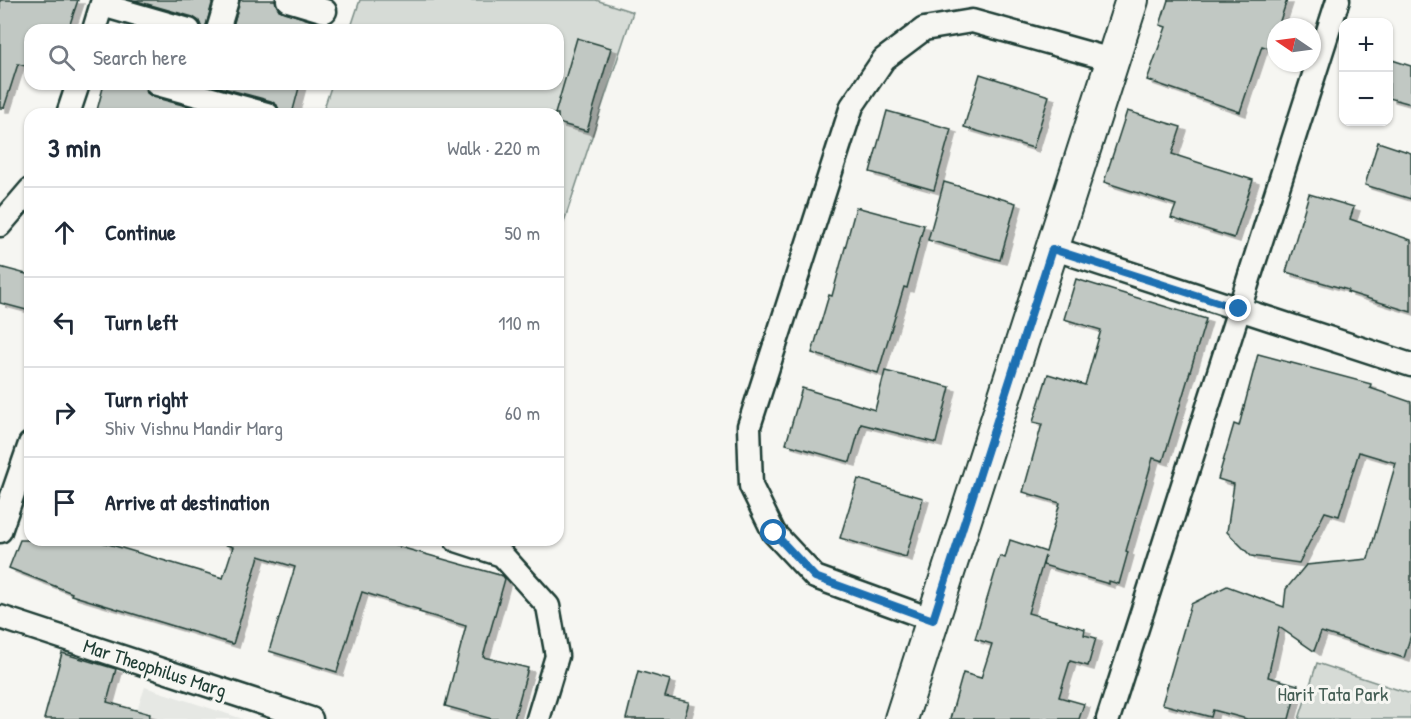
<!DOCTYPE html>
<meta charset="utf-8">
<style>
:root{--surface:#fff;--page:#f6f6f7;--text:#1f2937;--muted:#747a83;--line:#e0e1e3}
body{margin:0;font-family:"Patrick Hand",sans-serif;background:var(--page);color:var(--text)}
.controls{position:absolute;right:18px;top:18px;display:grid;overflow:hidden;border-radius:12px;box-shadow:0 2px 4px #0004}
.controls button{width:54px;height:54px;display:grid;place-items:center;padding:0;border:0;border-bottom:2px solid var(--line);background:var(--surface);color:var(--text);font:30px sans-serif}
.compass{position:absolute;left:1267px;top:18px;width:54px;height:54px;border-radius:50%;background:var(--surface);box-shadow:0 2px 4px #0004;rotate:283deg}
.stop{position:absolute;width:18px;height:18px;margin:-14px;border:4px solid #1f6fb2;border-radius:50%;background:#fff}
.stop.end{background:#1f6fb2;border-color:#fff;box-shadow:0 2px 6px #0008}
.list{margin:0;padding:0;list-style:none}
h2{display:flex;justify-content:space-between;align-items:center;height:78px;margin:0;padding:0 24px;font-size:26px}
h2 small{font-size:20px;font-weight:400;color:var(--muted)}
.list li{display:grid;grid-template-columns:39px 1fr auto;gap:18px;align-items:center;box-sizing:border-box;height:90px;padding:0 24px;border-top:2px solid var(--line)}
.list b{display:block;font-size:22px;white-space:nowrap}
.list p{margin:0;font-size:20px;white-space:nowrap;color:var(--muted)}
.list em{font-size:20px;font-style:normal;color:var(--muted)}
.icon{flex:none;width:33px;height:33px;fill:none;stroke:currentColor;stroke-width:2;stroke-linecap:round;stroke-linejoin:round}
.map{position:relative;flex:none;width:1411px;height:719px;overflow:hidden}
.search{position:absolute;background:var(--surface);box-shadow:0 2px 4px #0004;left:24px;top:24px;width:540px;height:66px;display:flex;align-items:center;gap:15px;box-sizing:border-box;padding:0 21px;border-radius:18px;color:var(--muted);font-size:22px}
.panel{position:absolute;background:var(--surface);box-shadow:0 2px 4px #0004;left:24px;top:108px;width:540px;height:438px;border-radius:18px}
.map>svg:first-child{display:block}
.built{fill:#e6e8e4}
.green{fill:#d6dbd6;stroke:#7a8c85;stroke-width:1.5}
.building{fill:#c1c8c3;stroke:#1f3d34;stroke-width:1.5;filter:url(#shadow)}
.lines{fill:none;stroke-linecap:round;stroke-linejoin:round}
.street-casing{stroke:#1f3d34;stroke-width:27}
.secondary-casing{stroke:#1f3d34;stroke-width:36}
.street{stroke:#f6f6f2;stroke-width:22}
.secondary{stroke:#f6f6f2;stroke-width:32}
.route{stroke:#1f6fb2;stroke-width:8}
.labels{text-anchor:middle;stroke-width:6;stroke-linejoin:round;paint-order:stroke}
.street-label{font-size:20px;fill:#1f3d34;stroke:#f6f6f2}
.park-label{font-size:20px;fill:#445d54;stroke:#f6f6f2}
</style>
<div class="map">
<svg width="1411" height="719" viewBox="0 0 1411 719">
<defs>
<filter id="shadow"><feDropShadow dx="6" dy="4" stdDeviation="0" flood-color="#0004"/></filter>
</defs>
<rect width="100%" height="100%" fill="#f6f6f2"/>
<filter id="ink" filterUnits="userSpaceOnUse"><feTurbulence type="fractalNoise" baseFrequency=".0167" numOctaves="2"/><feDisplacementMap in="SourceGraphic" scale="12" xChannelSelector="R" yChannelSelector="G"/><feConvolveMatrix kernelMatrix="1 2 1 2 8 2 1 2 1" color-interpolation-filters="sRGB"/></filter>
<g filter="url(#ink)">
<!-- built -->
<polygon class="built" points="145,687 243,719 134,719"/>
<!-- green -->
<g class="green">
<polygon points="360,0 596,0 633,12 558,240 558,114 322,114 332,84 558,84 558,30 350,30"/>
<polygon points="1317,663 1411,694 1411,719 1299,719"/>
</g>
<!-- building -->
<g class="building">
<polygon points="0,0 78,0 68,30 30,30 30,67 18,64 4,108 0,108"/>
<polygon points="133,0 213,0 205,30 202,30 199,21 193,17"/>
<polygon points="240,0 275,0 279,10 321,24 320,30 232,30"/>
<polygon points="1168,0 1287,0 1278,27 1276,27 1276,34 1271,49 1262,46 1240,112 1147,80 1166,27 1160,25"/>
<polygon points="577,38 611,48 587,131 558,123 558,114 555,114"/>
<polygon points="1389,59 1411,66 1411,104 1389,98"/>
<polygon points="980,74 1049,96 1033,148 964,127"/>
<polygon points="104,84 144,84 147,93 153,97 216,114 96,114"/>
<polygon points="208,84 300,84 292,114 280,114 277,105 271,101"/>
<polygon points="887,111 951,129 934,190 870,172"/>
<polygon points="1127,111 1181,127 1172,154 1253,180 1234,238 1171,218 1176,205 1104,182"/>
<polygon points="1378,142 1411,153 1411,199 1365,185"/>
<polygon points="944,182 1016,203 1000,260 928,240"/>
<polygon points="1309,194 1354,207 1350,219 1411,240 1411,312 1347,292 1348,290 1286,272"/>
<polygon points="856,207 924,225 907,288 904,287 878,373 812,353 829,295 832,296"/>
<polygon points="0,267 30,275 30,311 0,303"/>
<polygon points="1076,279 1206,319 1163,461 1153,458 1126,551 1128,552 1119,584 1109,581 1109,584 1043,565 1045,556 1028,613 1085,629 1084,635 1096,638 1088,666 1070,661 1059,697 1084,704 1079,719 950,719 963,673 981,678 992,644 975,639 1000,556 1005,558 1010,540 1046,552 1060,503 1023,492 1042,424 1033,422 1048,374 1085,385 1101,330 1064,319"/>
<polygon points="1258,354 1371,384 1370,388 1411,402 1411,635 1404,658 1321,632 1314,651 1279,627 1268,677 1298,685 1289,719 1247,719 1213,710 1211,717 1162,704 1191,604 1227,586 1284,607 1286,589 1306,565 1368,559 1396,463 1359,452 1339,516 1325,512 1299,563 1251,556 1227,532 1234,484 1218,479 1234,424 1239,426"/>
<polygon points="885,371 950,387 936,443 861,424 850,462 786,444 802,388 875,410"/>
<polygon points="858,479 923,498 906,557 840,538"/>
<polygon points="20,540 95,540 223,578 233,547 223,544 224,540 375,540 503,576 505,579 483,657 528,668 514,719 492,719 445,706 466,626 419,612 420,610 362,592 337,672 269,651 295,567 259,556 233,644 71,595 72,593 9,568"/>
<polygon points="62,653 116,669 107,702 150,714 149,719 44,719"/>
<polygon points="638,671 670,680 665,697 689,702 684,719 626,719"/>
</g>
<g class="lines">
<!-- street casing -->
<g class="street-casing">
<g id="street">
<polyline points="288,0 325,11"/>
<polyline points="102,5 189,30"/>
<polyline points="94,30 103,0"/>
<polyline points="218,30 227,0"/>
<polyline points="157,84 267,114"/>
<polyline points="68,114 78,84"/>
<polyline points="0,225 30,190"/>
<polyline points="1052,248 1411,365"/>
<polyline points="0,531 30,444"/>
<polyline points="456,540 502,555 548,606 557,656 538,719"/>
<polyline points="0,617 311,719"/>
<polyline points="933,620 815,577 774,533 751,486 749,426 852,106 884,59 924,29 972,21 1112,60"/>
<polyline points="1108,719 1338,0"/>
</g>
</g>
<!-- secondary casing -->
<g class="secondary-casing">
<polyline id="secondary" points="901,719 1132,0"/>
</g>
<!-- street -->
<use href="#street" class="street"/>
<!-- secondary -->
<use href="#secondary" class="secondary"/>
</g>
</g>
<g class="lines" filter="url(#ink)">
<!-- route -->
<polyline class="route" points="774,533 815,577 933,620 1052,249 1239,309"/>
</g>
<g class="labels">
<!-- street labels -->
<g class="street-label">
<text transform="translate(155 668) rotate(18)" y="7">Mar Theophilus Marg</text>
</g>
<!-- park labels -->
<g class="park-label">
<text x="1333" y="701">Harit Tata Park</text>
</g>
</g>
</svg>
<div class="controls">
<button>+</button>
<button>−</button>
</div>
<svg class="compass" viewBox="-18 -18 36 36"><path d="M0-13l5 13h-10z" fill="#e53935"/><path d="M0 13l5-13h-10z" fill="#747a83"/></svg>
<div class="stop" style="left:774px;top:533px"></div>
<div class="stop end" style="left:1239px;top:309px"></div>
<div class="search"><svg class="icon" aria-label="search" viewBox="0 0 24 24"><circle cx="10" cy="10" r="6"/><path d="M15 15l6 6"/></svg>Search here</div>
<section class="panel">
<h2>3 min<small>Walk · 220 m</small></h2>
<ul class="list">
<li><svg class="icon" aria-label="ahead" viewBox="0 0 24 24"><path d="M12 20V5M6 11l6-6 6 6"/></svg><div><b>Continue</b></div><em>50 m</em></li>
<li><svg class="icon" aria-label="left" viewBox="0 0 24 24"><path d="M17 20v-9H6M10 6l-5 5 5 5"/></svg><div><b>Turn left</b></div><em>110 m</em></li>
<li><svg class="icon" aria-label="right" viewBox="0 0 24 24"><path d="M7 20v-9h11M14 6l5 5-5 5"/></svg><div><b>Turn right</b><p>Shiv Vishnu Mandir Marg</p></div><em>60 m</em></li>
<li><svg class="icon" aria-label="arrive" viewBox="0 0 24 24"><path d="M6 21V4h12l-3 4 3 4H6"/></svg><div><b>Arrive at destination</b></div></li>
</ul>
</section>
</div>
